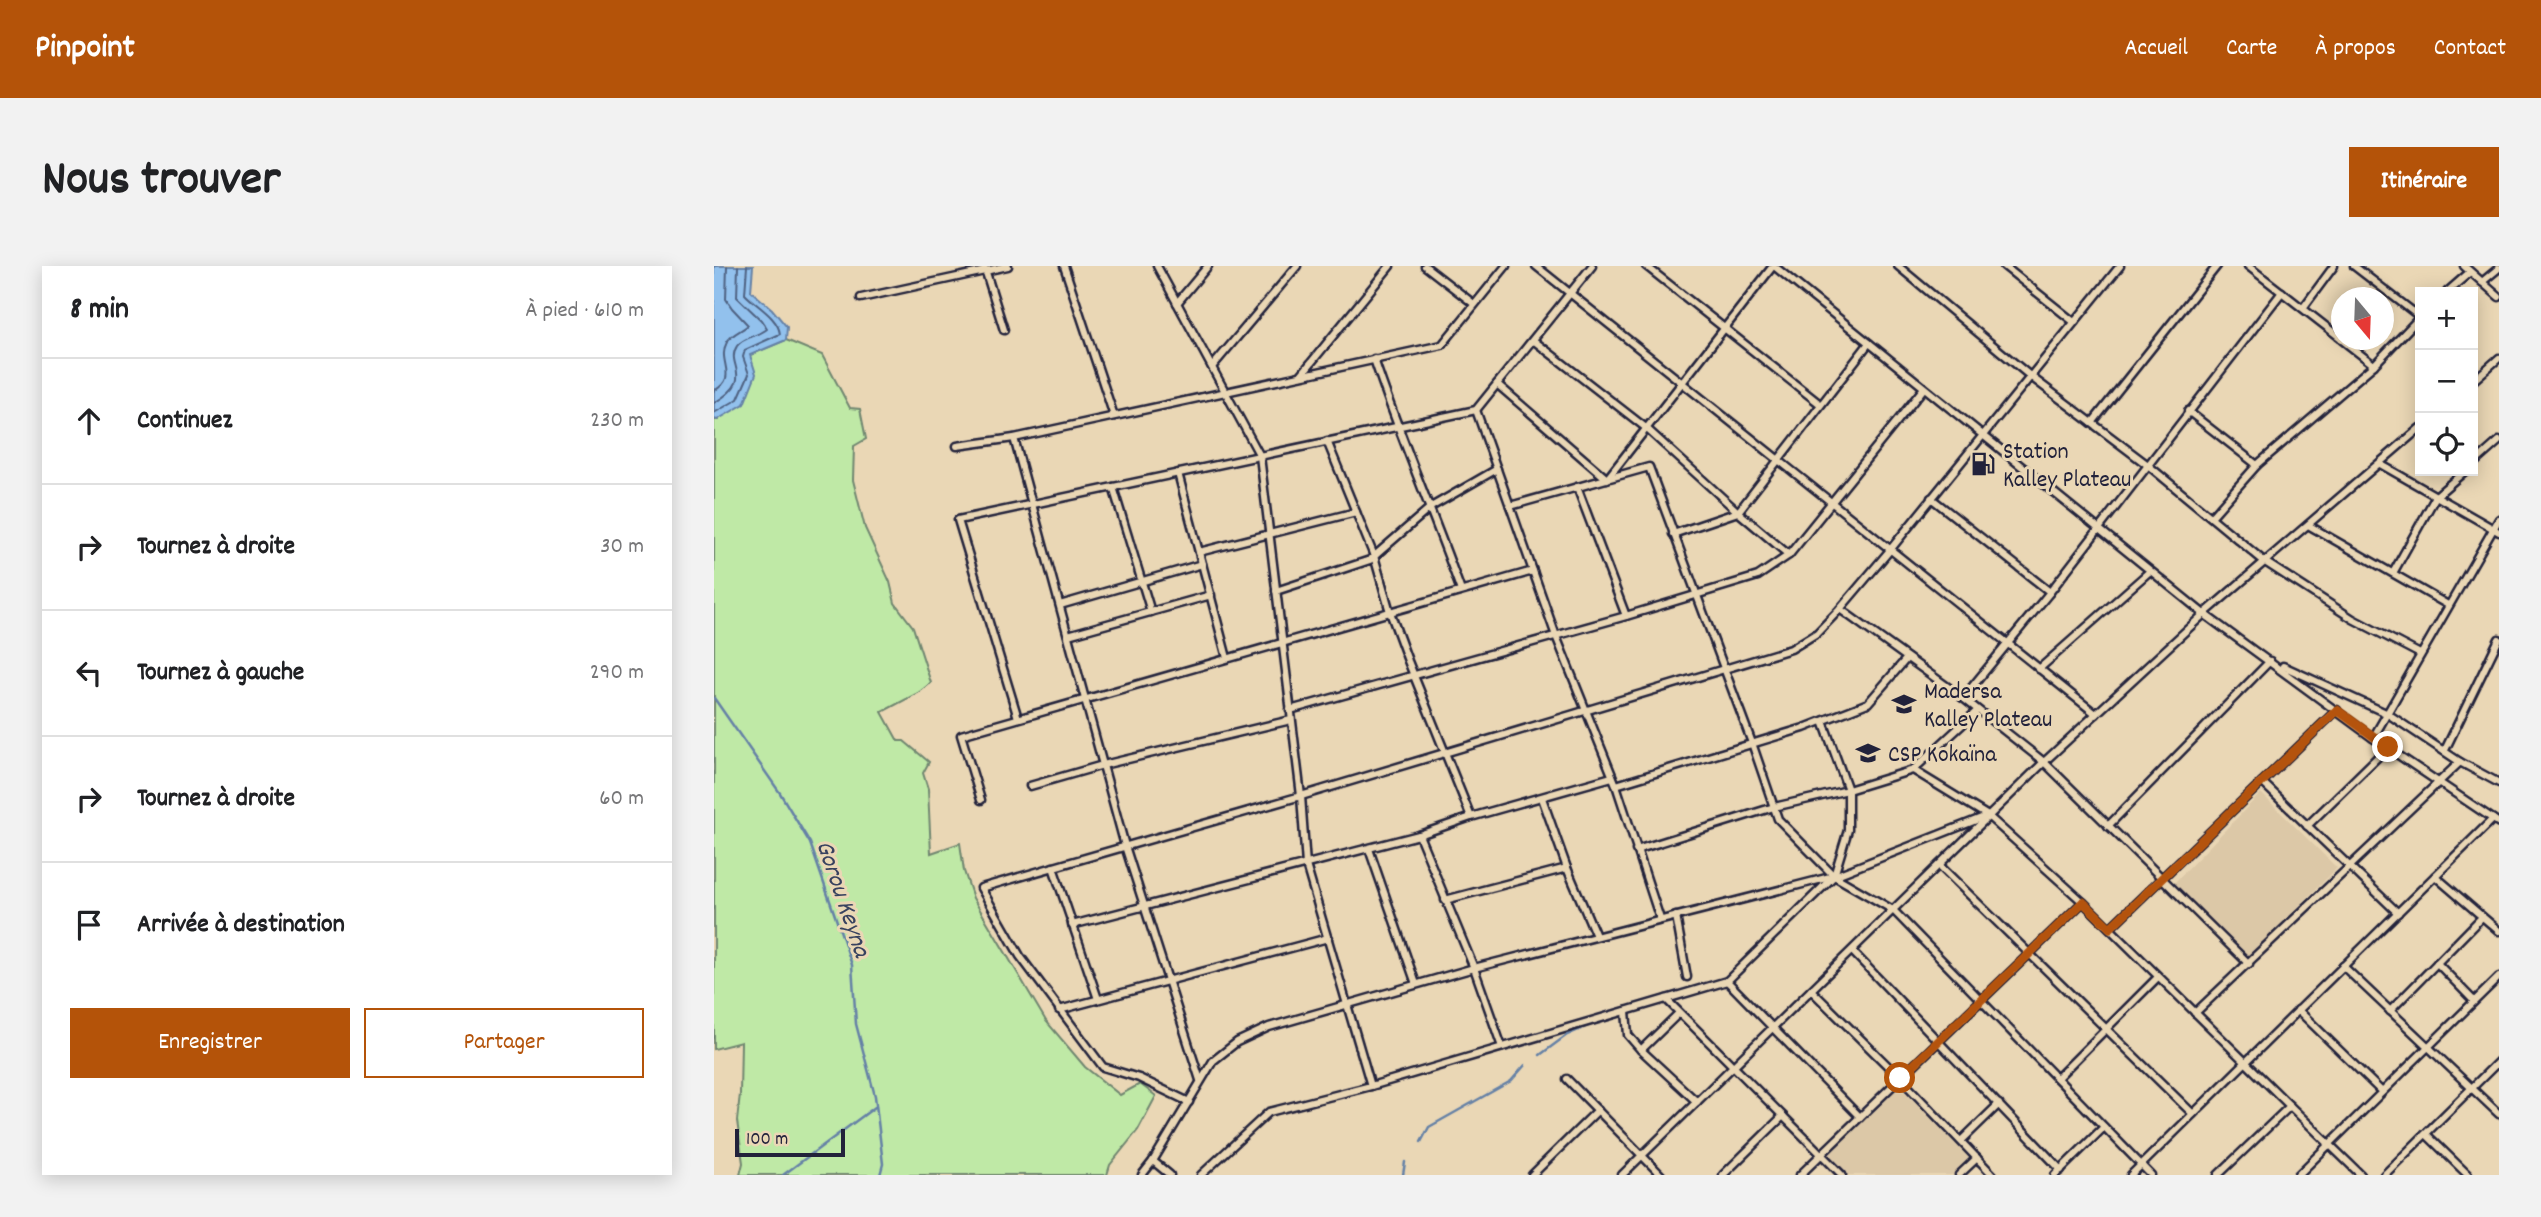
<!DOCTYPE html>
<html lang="fr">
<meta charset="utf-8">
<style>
:root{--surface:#fff;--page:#f2f2f2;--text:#202124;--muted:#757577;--line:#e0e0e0;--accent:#b45309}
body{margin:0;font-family:Dekko,sans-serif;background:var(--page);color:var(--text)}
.controls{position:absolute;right:21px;top:21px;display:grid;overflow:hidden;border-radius:0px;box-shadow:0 4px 18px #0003}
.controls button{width:63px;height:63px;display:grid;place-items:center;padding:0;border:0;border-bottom:2px solid var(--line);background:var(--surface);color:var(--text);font:35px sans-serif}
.compass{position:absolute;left:1617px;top:21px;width:63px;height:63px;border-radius:50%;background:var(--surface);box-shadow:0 4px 18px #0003;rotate:161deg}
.scale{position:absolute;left:21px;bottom:18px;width:110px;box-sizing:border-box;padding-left:7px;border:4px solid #22223b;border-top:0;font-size:19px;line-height:24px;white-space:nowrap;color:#22223b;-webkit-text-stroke:5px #ead7b5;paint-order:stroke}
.stop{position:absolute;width:21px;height:21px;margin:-16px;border:5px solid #b45309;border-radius:50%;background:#fff}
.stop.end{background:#b45309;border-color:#fff;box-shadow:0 2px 7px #0008}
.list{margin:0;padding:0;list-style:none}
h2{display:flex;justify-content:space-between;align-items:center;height:91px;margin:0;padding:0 28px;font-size:30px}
h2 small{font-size:23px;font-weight:400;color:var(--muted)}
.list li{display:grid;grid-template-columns:46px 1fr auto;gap:21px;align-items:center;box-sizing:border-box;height:126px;padding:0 28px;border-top:2px solid var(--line)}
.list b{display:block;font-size:26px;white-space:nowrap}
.list em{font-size:23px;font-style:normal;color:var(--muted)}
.actions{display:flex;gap:14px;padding:21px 28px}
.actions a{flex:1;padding:16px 0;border:2px solid var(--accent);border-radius:0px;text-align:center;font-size:24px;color:var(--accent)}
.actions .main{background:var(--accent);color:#fff}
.icon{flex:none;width:38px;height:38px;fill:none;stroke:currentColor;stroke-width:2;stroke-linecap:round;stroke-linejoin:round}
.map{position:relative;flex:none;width:1785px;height:909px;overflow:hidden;border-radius:0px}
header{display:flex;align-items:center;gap:42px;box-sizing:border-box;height:98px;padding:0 35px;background:var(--accent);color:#fff}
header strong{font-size:33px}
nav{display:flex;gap:38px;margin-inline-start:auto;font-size:24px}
.intro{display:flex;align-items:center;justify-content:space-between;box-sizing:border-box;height:168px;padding:0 42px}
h1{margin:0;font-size:49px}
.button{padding:18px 32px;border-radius:0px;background:var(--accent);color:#fff;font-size:24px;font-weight:700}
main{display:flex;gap:42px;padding:0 42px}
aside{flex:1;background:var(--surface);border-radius:0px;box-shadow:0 4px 18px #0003}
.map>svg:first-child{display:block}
.built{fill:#dcc8a7}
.green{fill:#bfe9a6;stroke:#708670;stroke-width:2}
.water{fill:#92c1ed;stroke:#6581a6;stroke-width:2}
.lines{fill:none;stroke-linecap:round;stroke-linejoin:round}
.shore{stroke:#4f6282;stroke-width:2}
.stream{stroke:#6581a6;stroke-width:2.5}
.street-casing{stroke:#22223b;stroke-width:11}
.street{stroke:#ead7b5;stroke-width:6}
.route{stroke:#b45309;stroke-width:9}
.labels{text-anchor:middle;stroke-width:6;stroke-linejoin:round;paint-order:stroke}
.poi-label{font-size:24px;fill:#22223b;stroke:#ead7b5;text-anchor:start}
.water-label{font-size:26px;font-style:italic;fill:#38425f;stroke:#ead7b5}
</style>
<header>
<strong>Pinpoint</strong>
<nav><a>Accueil</a><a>Carte</a><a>À propos</a><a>Contact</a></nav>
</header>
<div class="intro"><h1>Nous trouver</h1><a class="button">Itinéraire</a></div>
<main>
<aside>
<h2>8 min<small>À pied · 610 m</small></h2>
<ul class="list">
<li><svg class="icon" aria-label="ahead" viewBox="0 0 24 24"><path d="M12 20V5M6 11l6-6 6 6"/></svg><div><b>Continuez</b></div><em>230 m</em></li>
<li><svg class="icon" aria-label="right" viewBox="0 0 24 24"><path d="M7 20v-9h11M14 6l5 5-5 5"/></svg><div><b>Tournez à droite</b></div><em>30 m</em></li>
<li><svg class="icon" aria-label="left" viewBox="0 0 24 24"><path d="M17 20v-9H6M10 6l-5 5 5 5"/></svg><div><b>Tournez à gauche</b></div><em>290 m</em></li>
<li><svg class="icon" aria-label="right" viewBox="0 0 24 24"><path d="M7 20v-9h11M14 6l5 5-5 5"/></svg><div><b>Tournez à droite</b></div><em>60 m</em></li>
<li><svg class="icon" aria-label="arrive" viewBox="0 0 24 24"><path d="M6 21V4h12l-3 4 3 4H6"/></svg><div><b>Arrivée à destination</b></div></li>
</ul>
<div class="actions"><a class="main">Enregistrer</a><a>Partager</a></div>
</aside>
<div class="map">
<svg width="1785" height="909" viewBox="0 0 1785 909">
<rect width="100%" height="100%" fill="#ead7b5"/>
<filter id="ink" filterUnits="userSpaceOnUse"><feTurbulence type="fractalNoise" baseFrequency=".0143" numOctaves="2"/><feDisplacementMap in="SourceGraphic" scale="14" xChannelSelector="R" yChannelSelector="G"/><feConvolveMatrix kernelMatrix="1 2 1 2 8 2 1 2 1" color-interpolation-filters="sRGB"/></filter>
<g filter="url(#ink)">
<!-- built -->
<g class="built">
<polygon points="1547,527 1623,602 1535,690 1459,618"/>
<polygon points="1185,820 1255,892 1238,909 1134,909 1114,889"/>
</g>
<!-- green -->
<polygon class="green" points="72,74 108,89 136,142 146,143 152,173 140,180 139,214 151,262 176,316 181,337 199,361 217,417 204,427 168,446 184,475 190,475 215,496 209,507 214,523 217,587 246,577 250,605 259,632 332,755 371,801 406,829 426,818 442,830 424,864 396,899 393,909 26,909 29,897 23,855 26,828 27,776 0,783 0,154 4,154 36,89"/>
<!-- water -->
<polygon class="water" points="0,0 39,0 37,25 58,43 73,61 72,74 36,89 42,108 30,138 3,154 0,153"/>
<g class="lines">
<!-- shore -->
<g class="shore">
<path d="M0 125C26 110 2 96 13 76 18 67 28 65 34 59L18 42 12 33 13 0"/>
<path d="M0 137C44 111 10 100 23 80 29 71 45 70 53 63L47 54 23 31 24 0"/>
<path d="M0 147 24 133 35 108 29 91 31 84 66 68C64 51 42 40 31 28L33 0"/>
</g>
<!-- stream -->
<g class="stream">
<polyline points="0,432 66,527 96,577 138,699 142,758 161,830 169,898 166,909"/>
<polyline points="826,789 853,769 878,758"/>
<polyline points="707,876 715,861 797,815 811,799"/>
<polyline points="69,909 161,841"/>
<polyline points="689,909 691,896"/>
</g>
<!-- street casing -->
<g class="street-casing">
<g id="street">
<polyline points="270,0 290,64"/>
<polyline points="350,0 400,150"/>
<polyline points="443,0 546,190 587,530 592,599 657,820"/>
<polyline points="711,0 760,38"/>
<polyline points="822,0 1382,448"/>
<polyline points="932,0 1106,138"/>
<polyline points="1060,0 1490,348 1659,472 1785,557"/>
<polyline points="1184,0 1316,110 1435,200 1551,296 1639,353 1706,388"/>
<polyline points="1290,0 1360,56"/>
<polyline points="1534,0 1628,73"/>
<polyline points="1640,0 1706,51"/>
<polyline points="1750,0 1785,31"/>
<polyline points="1768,16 1785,2"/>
<polyline points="1733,26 1756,6"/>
<polyline points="147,32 294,0"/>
<polyline points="463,37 494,0"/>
<polyline points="1589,42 1620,0"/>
<polyline points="819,74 932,162 1024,246 1075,289"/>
<polyline points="1628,74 1660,99"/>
<path d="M660 93C686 171 719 247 747 325"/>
<polyline points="498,101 583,0"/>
<polyline points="587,109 676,0"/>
<polyline points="1759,115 1785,92"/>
<polyline points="783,118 893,213 1059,0"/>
<polyline points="762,144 842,370 902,519 946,653"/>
<polyline points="1474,145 1543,199"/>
<polyline points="1378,157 1503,0"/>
<polyline points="300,172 411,580 486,814"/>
<polyline points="613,175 660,290 676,346 694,395 757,551"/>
<polyline points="243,180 300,172 728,79 792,0"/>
<polyline points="1666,198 1785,266"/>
<polyline points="1759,198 1785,175"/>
<polyline points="464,207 513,392"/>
<polyline points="399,221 437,346"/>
<polyline points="863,221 912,350"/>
<polyline points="1217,232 1336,326"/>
<polyline points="796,240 935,201 1038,477 1064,553 1120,610"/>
<polyline points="1497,251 1543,199 1660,99 1706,51"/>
<polyline points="1594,259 1734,339"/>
<polyline points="959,268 1024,246 1155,77"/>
<polyline points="485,286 642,246"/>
<polyline points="1679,307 1722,230 1751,205"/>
<polyline points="562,325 656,294 717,241 783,203"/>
<polyline points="346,339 488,298"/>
<polyline points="1126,343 1249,432 1330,496 1535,698"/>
<polyline points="354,369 497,329"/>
<polyline points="1569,400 1674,448 1746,496 1785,517"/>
<polyline points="1325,403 1436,305"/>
<polyline points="1249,432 1336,326 1568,26"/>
<polyline points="576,444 912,350 1044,310 1075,289 1210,122"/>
<polyline points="304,452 244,254 762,144 878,0"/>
<polyline points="1109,455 1134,524 1134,564 1120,610 1179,644 1437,909"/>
<polyline points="1659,472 1785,253"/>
<polyline points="1731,484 1785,373"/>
<polyline points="1199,504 1274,550 1369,636 1576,840 1504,909"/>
<polyline points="1548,516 1684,647"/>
<polyline points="902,519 1090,462 1154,437 1193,392"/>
<polyline points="316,520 389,499 577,454"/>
<polyline points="828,532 853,602 882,670"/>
<polyline points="267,534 247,469 819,305"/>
<polyline points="1394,560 1556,395"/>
<polyline points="1593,560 1674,481"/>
<polyline points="705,569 760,702 788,781"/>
<polyline points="655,583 702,718"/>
<polyline points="922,584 1060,541 1134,524 1199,504 1263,445"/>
<polyline points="1225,599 1479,848"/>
<polyline points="339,601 384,733"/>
<polyline points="1721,610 1785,665"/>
<polyline points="731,634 853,602"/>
<polyline points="962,650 973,711"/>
<polyline points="358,659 705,569 757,551 898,511"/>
<polyline points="1396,662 1623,444"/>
<polyline points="1138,685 1347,904"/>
<polyline points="1723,697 1760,735"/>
<polyline points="1629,700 1785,848"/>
<polyline points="1013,715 1146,851"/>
<polyline points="1097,724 1186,812 1279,909"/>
<polyline points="952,733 1128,909"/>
<polyline points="345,744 614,672"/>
<polyline points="1584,744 1668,826"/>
<polyline points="912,745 914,769 927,784 983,836"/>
<polyline points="1676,745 1768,651"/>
<polyline points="1481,747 1746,496"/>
<polyline points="927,784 965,747"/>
<polyline points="1343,812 1444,711"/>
<polyline points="853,813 947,909"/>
<polyline points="475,836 425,812 389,801 306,690 267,622 587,530 1077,383 1103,367 1126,343 1176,284 1406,0"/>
<polyline points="1576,840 1647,909"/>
<polyline points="1712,868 1754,909"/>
<polyline points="1247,875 1285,838"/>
<polyline points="439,895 456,909"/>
<polyline points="428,909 439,895 499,795 523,776 555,761 760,702 1120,610 1270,551"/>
<polyline points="487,909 555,846 657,820 1013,715 1119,611"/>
<polyline points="818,909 884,844"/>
<polyline points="908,909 1330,496 1490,348 1706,162"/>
<polyline points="1009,909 1069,850"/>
<polyline points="1086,909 1369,636"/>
<polyline points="1245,909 1263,892"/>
<polyline points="1341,909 1390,861"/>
<polyline points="1417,909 1779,553"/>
<polyline points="1584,909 1785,711"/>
<polyline points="1670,909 1785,795"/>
</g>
</g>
<!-- street -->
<use href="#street" class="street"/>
</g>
</g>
<g class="lines" filter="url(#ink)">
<!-- route -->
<polyline class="route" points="1186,812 1369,636 1396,662 1623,444 1674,481"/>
</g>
<!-- icons -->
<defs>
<g id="fuel-bare" transform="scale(1.89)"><path d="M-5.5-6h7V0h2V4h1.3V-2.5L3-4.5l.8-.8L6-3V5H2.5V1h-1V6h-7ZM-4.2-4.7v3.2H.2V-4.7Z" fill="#22223b" stroke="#ead7b5" stroke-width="2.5" paint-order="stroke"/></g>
<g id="school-bare" transform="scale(1.89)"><path d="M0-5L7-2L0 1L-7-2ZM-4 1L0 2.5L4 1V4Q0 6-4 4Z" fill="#22223b" stroke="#ead7b5" stroke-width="2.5" paint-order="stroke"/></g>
</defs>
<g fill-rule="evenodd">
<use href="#fuel-bare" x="1269" y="198"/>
<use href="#school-bare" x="1190" y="438"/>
<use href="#school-bare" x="1154" y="487"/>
</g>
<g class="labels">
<!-- poi labels -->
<g class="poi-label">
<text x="1289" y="192">Station<tspan x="1289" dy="28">Kalley Plateau</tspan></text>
<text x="1210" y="432">Madersa<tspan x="1210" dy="28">Kalley Plateau</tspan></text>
<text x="1174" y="495">CSP Kokaïna</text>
</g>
<!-- water labels -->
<g class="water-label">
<text transform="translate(131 632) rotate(71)" y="9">Gorou Keyna</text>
</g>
</g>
</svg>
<div class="controls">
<button>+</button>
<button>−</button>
<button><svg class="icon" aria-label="locate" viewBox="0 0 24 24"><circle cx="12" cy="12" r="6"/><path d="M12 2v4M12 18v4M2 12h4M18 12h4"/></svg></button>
</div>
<svg class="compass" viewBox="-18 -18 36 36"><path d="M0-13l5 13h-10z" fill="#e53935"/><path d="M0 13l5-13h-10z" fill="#757577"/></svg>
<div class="scale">100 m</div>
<div class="stop" style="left:1186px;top:812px"></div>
<div class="stop end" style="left:1674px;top:481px"></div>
</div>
</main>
